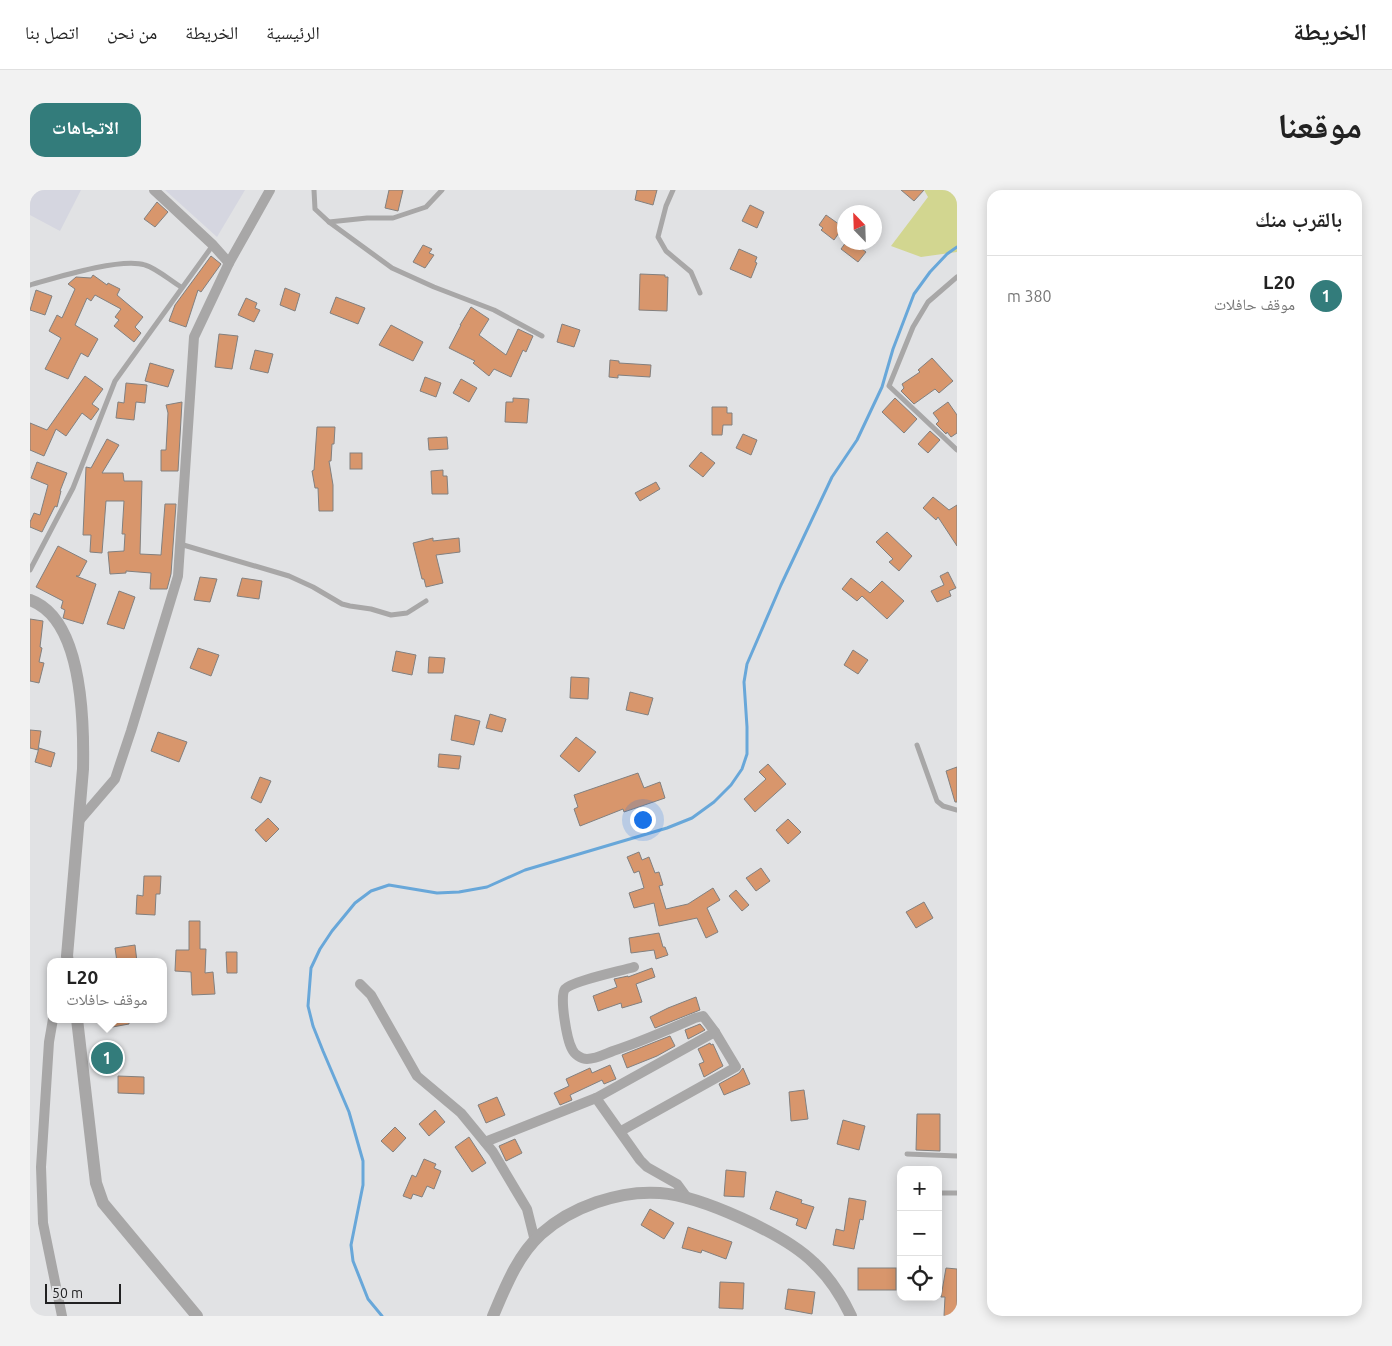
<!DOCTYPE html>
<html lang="ar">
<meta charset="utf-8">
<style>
:root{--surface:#fff;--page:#f2f2f2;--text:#222;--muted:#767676;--line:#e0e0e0;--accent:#337c7b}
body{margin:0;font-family:Ubuntu,"Noto Naskh Arabic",sans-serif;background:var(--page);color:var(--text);direction:rtl}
.controls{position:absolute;right:15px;bottom:15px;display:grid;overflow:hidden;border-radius:10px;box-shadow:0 2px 12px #0003}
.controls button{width:45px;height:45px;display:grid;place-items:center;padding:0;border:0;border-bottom:1px solid var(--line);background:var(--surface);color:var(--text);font:25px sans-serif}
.compass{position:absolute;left:807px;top:15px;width:45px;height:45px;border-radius:50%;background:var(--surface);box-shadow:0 2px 12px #0003;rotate:337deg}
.scale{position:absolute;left:15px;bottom:12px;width:76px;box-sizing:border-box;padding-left:5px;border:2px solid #212122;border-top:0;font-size:14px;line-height:18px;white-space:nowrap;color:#212122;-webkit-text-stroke:4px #e1e2e4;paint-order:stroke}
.you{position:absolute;left:612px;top:629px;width:18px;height:18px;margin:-12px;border:4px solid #fff;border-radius:50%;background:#1a73e8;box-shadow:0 0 0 8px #1a73e833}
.badge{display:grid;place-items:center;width:32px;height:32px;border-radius:50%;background:var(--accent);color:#fff;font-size:16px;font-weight:700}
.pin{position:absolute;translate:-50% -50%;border:2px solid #fff;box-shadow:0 1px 5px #0006}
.popup{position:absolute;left:17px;top:768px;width:120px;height:65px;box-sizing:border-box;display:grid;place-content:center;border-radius:10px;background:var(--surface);filter:drop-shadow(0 1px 4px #0005);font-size:16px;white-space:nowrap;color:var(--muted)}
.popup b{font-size:19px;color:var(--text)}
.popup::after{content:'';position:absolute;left:50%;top:100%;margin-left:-10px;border:10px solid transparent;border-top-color:var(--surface)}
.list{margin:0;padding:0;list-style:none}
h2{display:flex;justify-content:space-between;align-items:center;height:65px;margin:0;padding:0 20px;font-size:21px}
h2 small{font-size:16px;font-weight:400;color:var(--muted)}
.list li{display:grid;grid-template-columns:32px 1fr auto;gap:15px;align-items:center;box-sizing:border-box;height:80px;padding:0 20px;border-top:1px solid var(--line)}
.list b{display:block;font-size:19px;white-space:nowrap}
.list p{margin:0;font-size:16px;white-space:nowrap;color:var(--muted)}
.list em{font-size:16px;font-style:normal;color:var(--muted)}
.icon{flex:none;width:28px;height:28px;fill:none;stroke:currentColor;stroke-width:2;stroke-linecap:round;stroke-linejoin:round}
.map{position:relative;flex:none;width:927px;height:1126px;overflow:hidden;direction:ltr;border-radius:15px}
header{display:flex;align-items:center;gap:30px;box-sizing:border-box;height:70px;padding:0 25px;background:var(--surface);border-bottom:1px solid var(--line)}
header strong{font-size:24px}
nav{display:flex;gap:28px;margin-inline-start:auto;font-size:18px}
.intro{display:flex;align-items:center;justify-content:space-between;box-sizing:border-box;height:120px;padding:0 30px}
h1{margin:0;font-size:35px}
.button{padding:12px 22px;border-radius:15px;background:var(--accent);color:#fff;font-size:18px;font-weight:700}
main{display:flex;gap:30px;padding:0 30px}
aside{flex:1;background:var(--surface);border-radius:15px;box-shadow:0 2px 12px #0003}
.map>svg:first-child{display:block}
.built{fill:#d5d6e0}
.green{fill:#d2d690}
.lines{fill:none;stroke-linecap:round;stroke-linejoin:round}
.stream{stroke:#68a7d9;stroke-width:3}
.building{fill:#d8966c;stroke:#82807f}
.service{stroke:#a8a7a7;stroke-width:5}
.minor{stroke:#a8a7a7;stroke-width:10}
.tertiary{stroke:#a8a7a7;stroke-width:12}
</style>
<header>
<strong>الخريطة</strong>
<nav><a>الرئيسية</a><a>الخريطة</a><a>من نحن</a><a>اتصل بنا</a></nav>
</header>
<div class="intro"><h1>موقعنا</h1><a class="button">الاتجاهات</a></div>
<main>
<aside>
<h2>بالقرب منك<small></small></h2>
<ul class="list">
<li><span class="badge">1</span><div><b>L20</b><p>موقف حافلات</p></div><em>380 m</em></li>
</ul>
</aside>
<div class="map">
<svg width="927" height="1126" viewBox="0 0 927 1126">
<rect width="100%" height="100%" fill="#e1e2e4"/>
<!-- built -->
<g class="built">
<polygon points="0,0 51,0 30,41 0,25"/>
<polygon points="135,0 215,0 187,47"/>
</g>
<!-- green -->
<polygon class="green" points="894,0 927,0 927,62 891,67 861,56 898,7"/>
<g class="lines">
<!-- stream -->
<polyline class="stream" points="352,1126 338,1109 323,1071 321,1055 333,995 333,971 319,922 293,861 283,836 278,816 281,778 290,759 302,741 325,713 341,701 359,695 407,703 429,702 457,697 495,680 637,638 662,628 684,612 701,595 712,579 717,564 717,537 714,492 717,474 751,395 802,287 827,250 852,197 863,159 884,104 900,82 917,64 927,57"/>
</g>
<!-- building -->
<g class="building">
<polygon points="359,0 373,0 368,21 355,18"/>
<polygon points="607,0 627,0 623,15 605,10"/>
<polygon points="871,0 894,0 884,11"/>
<polygon points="127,12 138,22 125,37 114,29"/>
<polygon points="720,15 734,22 727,38 712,31"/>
<polygon points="796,25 813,37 804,50 791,40 793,38 789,35"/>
<polygon points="816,52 823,52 836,62 828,72 811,59"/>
<polygon points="393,55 402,59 399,63 404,65 395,78 383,72"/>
<polygon points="709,59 727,67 725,72 727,73 721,88 700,79"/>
<polygon points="181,66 191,74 171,102 168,100 156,137 139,131 145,115"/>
<polygon points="610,84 635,85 635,87 638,87 637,121 609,120"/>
<polygon points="63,85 77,95 78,93 90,99 87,105 113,127 105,137 111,143 104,152 84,136 89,130 85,127 91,119 65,105 61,111 57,108 45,135 68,149 58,167 51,163 38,189 15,179 31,148 19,141 27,125 32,128 45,99 38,94 46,87 61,88"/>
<polygon points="255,98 270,104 265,121 250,115"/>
<polygon points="6,100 22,106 15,125 0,120"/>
<polygon points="306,107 335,118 328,134 300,123"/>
<polygon points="216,108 227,113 225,118 230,120 224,132 208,125"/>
<polygon points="441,117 459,129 449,145 476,165 488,139 503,146 496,162 493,160 481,187 464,179 459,186 443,173 445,171 419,158 431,135 430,135"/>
<polygon points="532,134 550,140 544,157 527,152"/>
<polygon points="361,135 393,152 383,171 349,155"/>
<polygon points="189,144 208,146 202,179 185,177"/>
<polygon points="225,160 243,164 238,183 220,179"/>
<polygon points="902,168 923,191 909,203 905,199 884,214 871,201 874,198 872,194 890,182 888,180"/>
<polygon points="580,170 589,171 589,173 621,175 620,187 588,185 588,188 579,187"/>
<polygon points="120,173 144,180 138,197 115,191"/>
<polygon points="55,186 73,199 62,214 69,219 61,230 52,223 36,246 26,239 14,266 0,260 0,233 17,240"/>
<polygon points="395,187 411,193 406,207 390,201"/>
<polygon points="431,189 447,198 439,212 423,203"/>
<polygon points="96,193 117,195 115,213 106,212 104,230 86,228 88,212 94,213"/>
<polygon points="483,208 499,209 497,233 475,232 476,212 483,212"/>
<polygon points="865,208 887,229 874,243 852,222"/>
<polygon points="152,212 148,281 131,281 131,260 136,260 138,223 136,215"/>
<polygon points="918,212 927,225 927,243 921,247 917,242 916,244 906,234 909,231 903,223"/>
<polygon points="682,217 697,217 697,223 702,223 702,235 693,235 692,245 682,245"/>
<polygon points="287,237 305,237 304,254 302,254 301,271 299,271 303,295 303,321 289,321 288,298 285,298 282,281 284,280"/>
<polygon points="900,241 910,250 898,263 888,254"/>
<polygon points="713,244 727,250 721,265 706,258"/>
<polygon points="417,247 418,259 399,260 398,248"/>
<polygon points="77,249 89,255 72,283 93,283 94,291 112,291 110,364 131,365 135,314 146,314 141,384 137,399 120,399 121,383 96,381 96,383 80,384 78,362 94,361 95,344 92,344 94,311 76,311 72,363 60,362 61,345 53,345 56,277 61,278"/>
<polygon points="671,262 685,273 673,287 659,276"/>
<rect x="320" y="263" width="12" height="16"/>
<polygon points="7,272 37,283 30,301 31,301 27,317 25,316 12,342 0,337 0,332 4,323 10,325 18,295 1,288"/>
<polygon points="413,280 413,286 417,286 418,304 402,304 401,281"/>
<polygon points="626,292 630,299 610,311 605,303"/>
<polygon points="903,307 919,320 927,315 927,356 908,327 906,330 893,318"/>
<polygon points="857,342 882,366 869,381 859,372 863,369 846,352"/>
<polygon points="403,348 403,351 429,348 430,362 406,365 413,393 396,397 394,389 392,389 383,353"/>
<polygon points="28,356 57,371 49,386 46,386 66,394 53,434 33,428 35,420 31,418 33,411 6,397"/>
<polygon points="918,382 926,398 919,401 921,406 907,412 901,401 914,395 910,386"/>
<polygon points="170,387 187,389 180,412 164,410"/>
<polygon points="212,388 232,391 229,409 207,406"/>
<polygon points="821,388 840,403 852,391 874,411 857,429 832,406 827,411 812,399"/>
<polygon points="89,401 105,407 94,439 77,434"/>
<polygon points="0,429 13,431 10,457 12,458 9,472 14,473 9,493 0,491"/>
<polygon points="168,458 189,465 181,486 160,478"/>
<polygon points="823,460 838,470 828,484 814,475"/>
<polygon points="366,461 386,465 382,485 362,481"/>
<polygon points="399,467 415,468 413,483 398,483"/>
<polygon points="541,487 559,488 558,509 540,508"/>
<polygon points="600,502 623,508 618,525 596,520"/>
<polygon points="460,524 476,529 472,542 456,538"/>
<polygon points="425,525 450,531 444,555 421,550"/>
<polygon points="0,540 11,541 8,560 0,558"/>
<polygon points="128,542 157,552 149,572 121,561"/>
<polygon points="546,547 566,562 549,582 530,566"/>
<polygon points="9,558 25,563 21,577 5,572"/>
<polygon points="409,564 431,566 429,579 408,577"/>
<polygon points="738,574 756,594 725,622 714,609 736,589 729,582"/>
<polygon points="927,577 927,612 925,612 916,581"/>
<polygon points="608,583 614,598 630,592 635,608 594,622 593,619 550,636 544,619 548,617 544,605"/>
<polygon points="230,587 241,591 231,613 221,608"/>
<polygon points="238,628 249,639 236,652 225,640"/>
<polygon points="758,629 771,642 758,654 746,640"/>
<polygon points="609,662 612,670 619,667 625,683 629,682 633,695 629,696 636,719 658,714 683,698 690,710 677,718 688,742 676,748 667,728 629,736 624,713 604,718 599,703 614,698 609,681 604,683 597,667"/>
<polygon points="731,678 740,691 726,701 716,688"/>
<polygon points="114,686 131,686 130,704 126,704 125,725 106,724 107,705 113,706"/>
<polygon points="706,700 719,715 712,721 699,706"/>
<polygon points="894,712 903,728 886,738 876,722"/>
<polygon points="159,731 170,731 170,759 176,759 175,783 183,782 185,804 162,805 161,782 145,781 146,760 159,760"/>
<polygon points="629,743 633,757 635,757 638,765 626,769 624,760 601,763 599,748"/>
<polygon points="105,755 107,772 87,772 85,758"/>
<polygon points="196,762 207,762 207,783 197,783"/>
<polygon points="622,778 625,787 606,794 612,812 592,818 591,813 568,821 563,806 587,797 584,789 598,786 598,787"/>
<polygon points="666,807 670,820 625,838 620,827 638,818"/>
<polygon points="75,829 99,829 99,834 77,838"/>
<polygon points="670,834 675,840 658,849 655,840"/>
<polygon points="640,846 645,856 627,866 597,878 592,865"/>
<polygon points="680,853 681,855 683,854 693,876 674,887 669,874 674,872 668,859"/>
<polygon points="580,875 586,889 574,894 572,890 540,905 542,910 530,915 524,903 539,896 536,889 560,878 562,883"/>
<polygon points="713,878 720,894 694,905 689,894 709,883"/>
<polygon points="88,886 114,887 114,904 88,903"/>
<polygon points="774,900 778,929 761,931 759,902"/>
<polygon points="467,907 475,925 456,933 448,915"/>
<polygon points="405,920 415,932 399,946 389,934"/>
<polygon points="887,924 910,924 910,961 886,960"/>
<polygon points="813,930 835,936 829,960 807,954"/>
<polygon points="365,937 376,948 363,962 351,951"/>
<polygon points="439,947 456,973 442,982 425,957"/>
<polygon points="485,949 492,963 476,971 469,956"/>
<polygon points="394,969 406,974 404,978 411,981 404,999 397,996 392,1007 383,1004 381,1009 373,1006 382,985 386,987"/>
<polygon points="696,980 716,982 714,1007 694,1006"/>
<polygon points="746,1001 772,1010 771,1013 784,1017 776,1039 766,1035 768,1029 740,1019"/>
<polygon points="819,1008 836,1011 833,1030 830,1029 824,1059 803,1055 806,1039 814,1041"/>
<polygon points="620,1019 644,1033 634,1049 611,1035"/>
<polygon points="658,1037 702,1052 696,1069 672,1060 671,1063 652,1058"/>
<rect x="828" y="1078" width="38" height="22"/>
<polygon points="916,1078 927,1079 927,1126 914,1126 915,1107 911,1107"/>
<polygon points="690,1092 714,1093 713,1119 689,1118"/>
<polygon points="758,1099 785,1102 782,1124 755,1119"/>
</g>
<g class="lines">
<!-- service -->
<g class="service">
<polyline points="284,0 285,19 299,32 362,78 404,97 464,120 512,146"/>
<polyline points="643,0 636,16 628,47 636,61 661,82 670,103"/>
<polyline points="299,32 337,28 363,28 396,17 412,0"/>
<polyline points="927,87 898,112 883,137 859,196 927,260"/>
<path d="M0 95C25 88 91 67 115 75 126 78 141 91 151 97"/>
<polyline points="150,354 259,386 283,397 312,414 320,416 341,419 361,425 377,423 396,411"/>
<polyline points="0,380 43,298 85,191 183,55"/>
<polyline points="887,555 907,611 913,616 927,620"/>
<polyline points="877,964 927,966"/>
<polyline points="908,1003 927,1003"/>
</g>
<!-- minor -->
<g class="minor">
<polyline points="124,0 183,55 199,73"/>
<polyline points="48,632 85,589 101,541 148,386 164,147 199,73 240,0"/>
<polyline points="330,794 341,805 387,886 431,923 463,962 497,1019 505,1051"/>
<polyline points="23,829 19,852 11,977 13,1033 32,1126"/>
<polyline points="566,908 685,842"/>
<path d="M591 941 706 877 685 842 673 826 665 828C638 840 611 852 583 861 575 864 566 869 557 869 551 869 544 864 542 859 537 850 529 806 535 799 542 791 591 781 604 777"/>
<polyline points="455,952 566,908 610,970 617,977 647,994 658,1009"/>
</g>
<!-- tertiary -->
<g class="tertiary">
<path d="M0 410C53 429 54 532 53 579L37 766 38 772"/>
<polyline points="47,829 66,993 73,1013 167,1126"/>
<path d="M463 1126C475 1098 487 1066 511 1044 541 1017 589 1000 630 1003 671 1006 755 1044 784 1073 800 1088 812 1107 821 1126"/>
</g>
</g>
</svg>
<div class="controls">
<button>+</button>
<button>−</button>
<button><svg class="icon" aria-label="locate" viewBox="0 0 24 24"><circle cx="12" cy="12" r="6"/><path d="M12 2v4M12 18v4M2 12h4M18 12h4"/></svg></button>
</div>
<svg class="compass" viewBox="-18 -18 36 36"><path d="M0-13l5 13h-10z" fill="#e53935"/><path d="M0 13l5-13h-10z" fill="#767676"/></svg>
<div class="scale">50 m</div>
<div class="you"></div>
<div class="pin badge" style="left:77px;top:868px">1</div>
<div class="popup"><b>L20</b>موقف حافلات</div>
</div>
</main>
